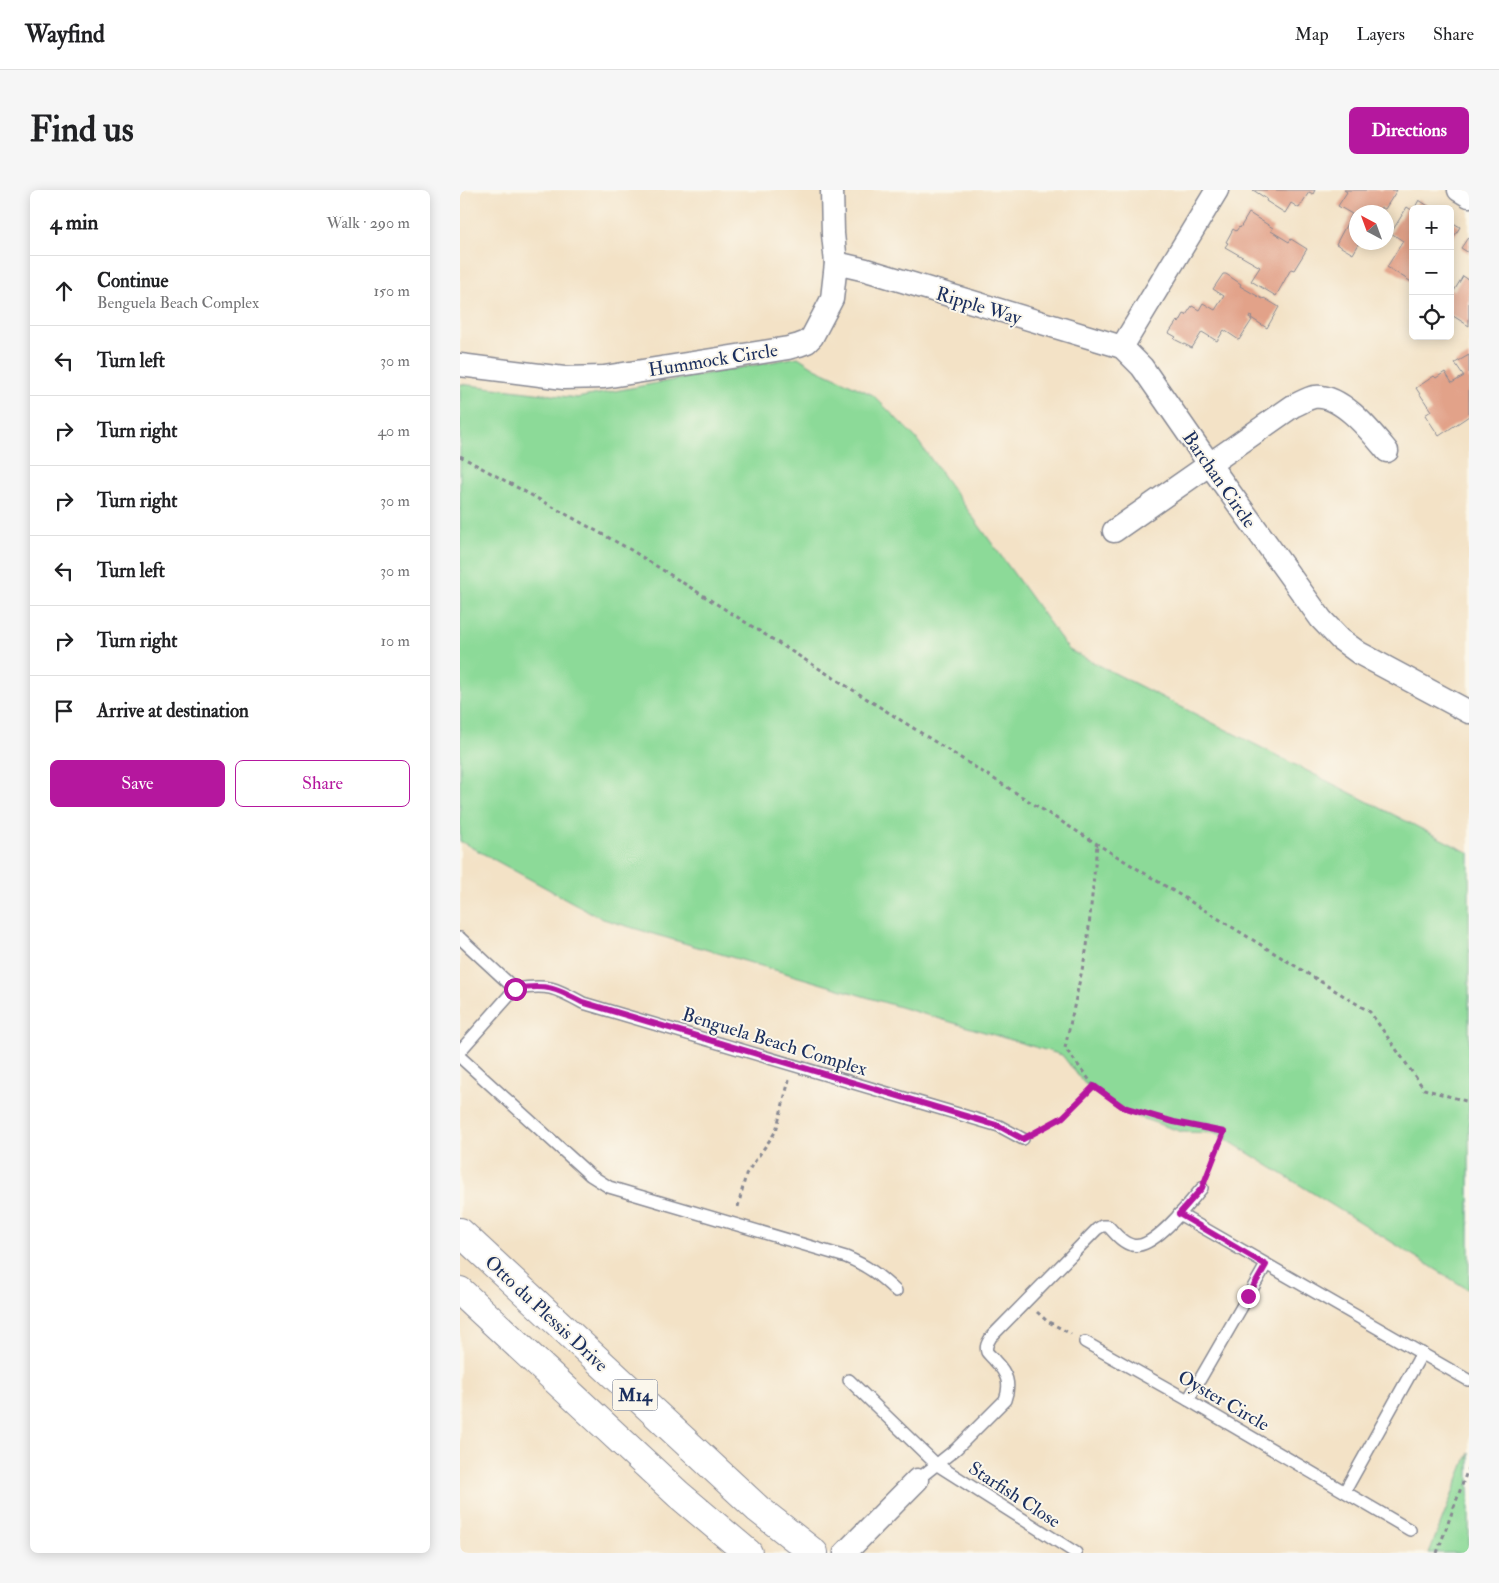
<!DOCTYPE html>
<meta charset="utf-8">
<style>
:root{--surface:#fff;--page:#f6f6f6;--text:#202124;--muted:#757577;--line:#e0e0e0;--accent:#b5179e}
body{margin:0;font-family:"IM FELL Double Pica",serif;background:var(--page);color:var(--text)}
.controls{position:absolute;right:15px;top:15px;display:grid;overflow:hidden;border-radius:8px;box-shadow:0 2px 12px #0003}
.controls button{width:45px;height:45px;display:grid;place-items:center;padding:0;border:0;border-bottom:1px solid var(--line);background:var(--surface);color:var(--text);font:25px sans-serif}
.compass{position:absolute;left:889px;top:15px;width:45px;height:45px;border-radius:50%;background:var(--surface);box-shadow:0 2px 12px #0003;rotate:319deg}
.stop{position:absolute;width:15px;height:15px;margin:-11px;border:4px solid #b5179e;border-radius:50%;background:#fff}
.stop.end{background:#b5179e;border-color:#fff;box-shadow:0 1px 5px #0008}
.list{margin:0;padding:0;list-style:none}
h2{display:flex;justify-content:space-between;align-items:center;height:65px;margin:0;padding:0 20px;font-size:21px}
h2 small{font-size:16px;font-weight:400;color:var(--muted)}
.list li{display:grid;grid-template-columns:32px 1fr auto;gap:15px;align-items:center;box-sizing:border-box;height:70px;padding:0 20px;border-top:1px solid var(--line)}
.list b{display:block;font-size:19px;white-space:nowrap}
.list p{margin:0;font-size:16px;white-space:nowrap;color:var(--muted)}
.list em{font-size:16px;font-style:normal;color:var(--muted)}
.actions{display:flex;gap:10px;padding:15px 20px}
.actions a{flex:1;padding:11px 0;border:1px solid var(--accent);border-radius:8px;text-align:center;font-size:18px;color:var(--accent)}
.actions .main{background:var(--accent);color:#fff}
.icon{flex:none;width:28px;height:28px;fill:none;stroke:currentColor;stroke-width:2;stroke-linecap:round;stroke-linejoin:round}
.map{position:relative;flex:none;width:1009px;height:1363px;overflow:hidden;border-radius:8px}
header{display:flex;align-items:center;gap:30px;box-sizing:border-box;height:70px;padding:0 25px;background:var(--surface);border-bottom:1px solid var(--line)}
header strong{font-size:24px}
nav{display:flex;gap:28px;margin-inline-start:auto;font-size:18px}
.intro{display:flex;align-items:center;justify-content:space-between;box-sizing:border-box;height:120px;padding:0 30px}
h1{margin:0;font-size:35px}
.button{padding:12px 22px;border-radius:8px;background:var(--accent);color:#fff;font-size:18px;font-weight:700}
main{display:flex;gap:30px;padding:0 30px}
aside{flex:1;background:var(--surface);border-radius:8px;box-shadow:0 2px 12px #0003}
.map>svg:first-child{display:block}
.green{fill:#8cda98;stroke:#54847b}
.building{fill:#e2a289}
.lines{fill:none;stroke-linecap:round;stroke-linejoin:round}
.service-casing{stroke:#878892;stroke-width:14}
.minor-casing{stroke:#878892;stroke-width:25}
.primary-casing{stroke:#878892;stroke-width:30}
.path{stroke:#878892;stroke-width:3;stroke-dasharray:4 4;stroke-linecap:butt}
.service{stroke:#fff;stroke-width:11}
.minor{stroke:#fff;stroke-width:22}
.primary{stroke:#fff;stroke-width:28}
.route{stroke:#b5179e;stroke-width:6}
.labels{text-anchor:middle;stroke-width:4;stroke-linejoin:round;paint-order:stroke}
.shield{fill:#fbf7ec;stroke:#5e6b89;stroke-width:1}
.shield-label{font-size:18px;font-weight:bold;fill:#1b2f5e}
.street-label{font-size:19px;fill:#1b2f5e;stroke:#fbf7ec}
</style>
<header>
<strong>Wayfind</strong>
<nav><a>Map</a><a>Layers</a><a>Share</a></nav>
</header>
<div class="intro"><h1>Find us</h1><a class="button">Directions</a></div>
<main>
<aside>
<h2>4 min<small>Walk · 290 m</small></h2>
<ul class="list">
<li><svg class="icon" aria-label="ahead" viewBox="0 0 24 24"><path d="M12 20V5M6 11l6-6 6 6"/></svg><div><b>Continue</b><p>Benguela Beach Complex</p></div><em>150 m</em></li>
<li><svg class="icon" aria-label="left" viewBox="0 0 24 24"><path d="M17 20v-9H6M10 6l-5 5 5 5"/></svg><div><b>Turn left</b></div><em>30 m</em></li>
<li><svg class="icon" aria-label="right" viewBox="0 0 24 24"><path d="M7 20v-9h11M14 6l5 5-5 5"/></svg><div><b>Turn right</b></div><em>40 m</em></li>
<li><svg class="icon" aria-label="right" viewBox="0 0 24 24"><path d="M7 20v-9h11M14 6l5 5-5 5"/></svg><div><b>Turn right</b></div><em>30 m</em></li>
<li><svg class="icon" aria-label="left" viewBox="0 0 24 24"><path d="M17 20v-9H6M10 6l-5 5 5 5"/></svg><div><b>Turn left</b></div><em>30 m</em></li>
<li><svg class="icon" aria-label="right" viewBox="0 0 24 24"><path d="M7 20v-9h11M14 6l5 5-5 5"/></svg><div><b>Turn right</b></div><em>10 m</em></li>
<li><svg class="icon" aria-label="arrive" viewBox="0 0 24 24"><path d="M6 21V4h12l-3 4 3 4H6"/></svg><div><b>Arrive at destination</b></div></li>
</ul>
<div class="actions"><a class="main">Save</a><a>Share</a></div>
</aside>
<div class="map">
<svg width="1009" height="1363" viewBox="0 0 1009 1363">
<rect width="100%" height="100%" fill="#fbf7ec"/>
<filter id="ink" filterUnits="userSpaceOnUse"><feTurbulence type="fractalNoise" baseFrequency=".02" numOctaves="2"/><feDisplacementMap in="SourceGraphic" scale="10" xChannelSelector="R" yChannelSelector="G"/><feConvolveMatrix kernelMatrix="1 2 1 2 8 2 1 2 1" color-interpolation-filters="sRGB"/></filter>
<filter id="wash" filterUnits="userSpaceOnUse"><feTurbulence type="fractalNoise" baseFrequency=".0096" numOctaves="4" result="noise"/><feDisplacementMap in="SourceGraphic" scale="20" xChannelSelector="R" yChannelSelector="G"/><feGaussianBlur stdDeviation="1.12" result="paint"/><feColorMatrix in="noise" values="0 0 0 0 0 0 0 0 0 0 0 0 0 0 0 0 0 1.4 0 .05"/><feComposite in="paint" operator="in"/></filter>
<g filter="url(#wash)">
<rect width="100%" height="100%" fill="#f3e2c6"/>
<!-- green -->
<g class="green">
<polygon points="338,167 355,178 413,205 455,247 609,460 1009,663 1009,1100 756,943 722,942 661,921 623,892 602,865 143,729 0,651 0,194 117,208"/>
<polygon points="1009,1262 1009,1363 969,1363"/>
</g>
<g id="blocks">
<!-- building -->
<g class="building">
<polygon points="793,0 855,0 853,4 849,2 839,18 831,13 825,23 806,11 807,9"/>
<polygon points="884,0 937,0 925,19 921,17 920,19 925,22 896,22 896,52 900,52 893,64 876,54 892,24 878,16 887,2"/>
<polygon points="959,10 973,19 954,19"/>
<polygon points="947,17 953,21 953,93 927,77 943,51 931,43"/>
<polygon points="789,23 813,38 811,41 829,52 831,49 847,59 834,80 831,79 816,106 791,91 800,77 765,57 768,53 766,52 773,39 776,41 779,37 780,38"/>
<polygon points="990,31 1000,37 990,53"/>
<polygon points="1009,46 1009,63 1001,58"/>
<polygon points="763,84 766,84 781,94 780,96 792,103 803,109 804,108 819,117 807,138 791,128 792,127 790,126 789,128 792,130 779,150 764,140 757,151 742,142 732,158 714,149 716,147 709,143 717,131 719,133 724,124 726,125 732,116 739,120 743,113 755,120 764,106 753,99"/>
<polygon points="1003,86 1009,90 1009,136 990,124 990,99 994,101"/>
<polygon points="1009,165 1009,226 979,246 965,225 971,221 956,198 974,186 976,188 985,182 992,193 1004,186 995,173"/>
</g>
</g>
</g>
<g filter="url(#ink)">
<use href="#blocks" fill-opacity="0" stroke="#878892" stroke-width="1"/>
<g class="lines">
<!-- service casing -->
<g class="service-casing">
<g id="service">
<path d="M0 748 55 799C88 794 94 797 123 813L539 936 563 949"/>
<polyline points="0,861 55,799"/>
<path d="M0 867 130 985 149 997 386 1067C408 1076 419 1085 436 1101"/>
<polyline points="719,1024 1008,1190"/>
<polyline points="625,1152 728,1210 950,1340"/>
<polyline points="389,1190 476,1274 616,1363"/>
<polyline points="728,1210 806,1075"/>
<path d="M457 1290 496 1259 545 1210C551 1194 547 1183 535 1171 533 1168 529 1165 527 1162 525 1156 528 1152 531 1147L637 1039 642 1036H648C655 1043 662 1053 672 1055 693 1061 729 1013 742 998"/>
<polyline points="885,1301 962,1163"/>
</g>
</g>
<!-- minor casing -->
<g class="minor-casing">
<g id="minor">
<polyline points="999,0 1009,6"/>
<polyline points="376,73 406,80 662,157"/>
<polyline points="662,157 682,177 750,275 861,429 880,449 899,463 1009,522"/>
<polyline points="662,157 757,0"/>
<polyline points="0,175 104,188 144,187 328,158 339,155 347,152 352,147 372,109 376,73 373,44 372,0"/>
<path d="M654 341 833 216C840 213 848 208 854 207 881 203 912 243 927 261"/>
<polyline points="385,1363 457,1290"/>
</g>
</g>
<!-- primary casing -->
<g class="primary-casing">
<g id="primary">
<polyline points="0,1042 298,1319 354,1363"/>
<polyline points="0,1101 218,1304 288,1363"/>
</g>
</g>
<!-- path -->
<g class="path">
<polyline points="0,266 171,360 637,654 910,822 964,899 1009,912"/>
<polyline points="634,896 605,858 627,757 637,655"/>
<polyline points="576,942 603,927 634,896 663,917 714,932 764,942 748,984"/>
<polyline points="278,1017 286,984 316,941 329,890"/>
<polyline points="577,1122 587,1131 611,1144"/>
<polyline points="977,1363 1009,1276"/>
</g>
<!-- service -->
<use href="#service" class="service"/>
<!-- minor -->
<use href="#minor" class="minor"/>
<!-- primary -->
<use href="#primary" class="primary"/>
</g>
</g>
<g class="lines" filter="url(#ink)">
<!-- route -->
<path class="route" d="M55 799C87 794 95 798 122 812L539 936 563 949 603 927 634 896 663 917 714 932 764 942 742 998 719 1024 806 1075 788 1106"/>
</g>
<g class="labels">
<!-- shield labels -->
<rect class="shield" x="152.5" y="1189.5" width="45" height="31" rx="4"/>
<g class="shield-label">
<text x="175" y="1211">M14</text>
</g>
<!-- street labels -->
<g class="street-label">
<text transform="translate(519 115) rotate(17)" y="7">Ripple Way</text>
<text transform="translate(253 169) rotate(-9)" y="7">Hummock Circle</text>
<text transform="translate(760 289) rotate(55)" y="7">Barchan Circle</text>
<text transform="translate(315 851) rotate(17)" y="7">Benguela Beach Complex</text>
<text transform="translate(87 1123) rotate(43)" y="7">Otto du Plessis Drive</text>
<text transform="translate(764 1210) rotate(30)" y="7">Oyster Circle</text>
<text transform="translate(555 1304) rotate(33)" y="7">Starfish Close</text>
</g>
</g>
</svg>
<div class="controls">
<button>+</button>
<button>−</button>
<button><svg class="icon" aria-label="locate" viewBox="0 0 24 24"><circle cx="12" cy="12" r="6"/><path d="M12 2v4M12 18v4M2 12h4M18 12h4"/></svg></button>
</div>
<svg class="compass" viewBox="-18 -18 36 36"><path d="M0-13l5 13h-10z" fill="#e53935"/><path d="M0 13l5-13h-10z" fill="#757577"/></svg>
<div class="stop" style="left:55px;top:799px"></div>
<div class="stop end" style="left:788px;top:1106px"></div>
</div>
</main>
